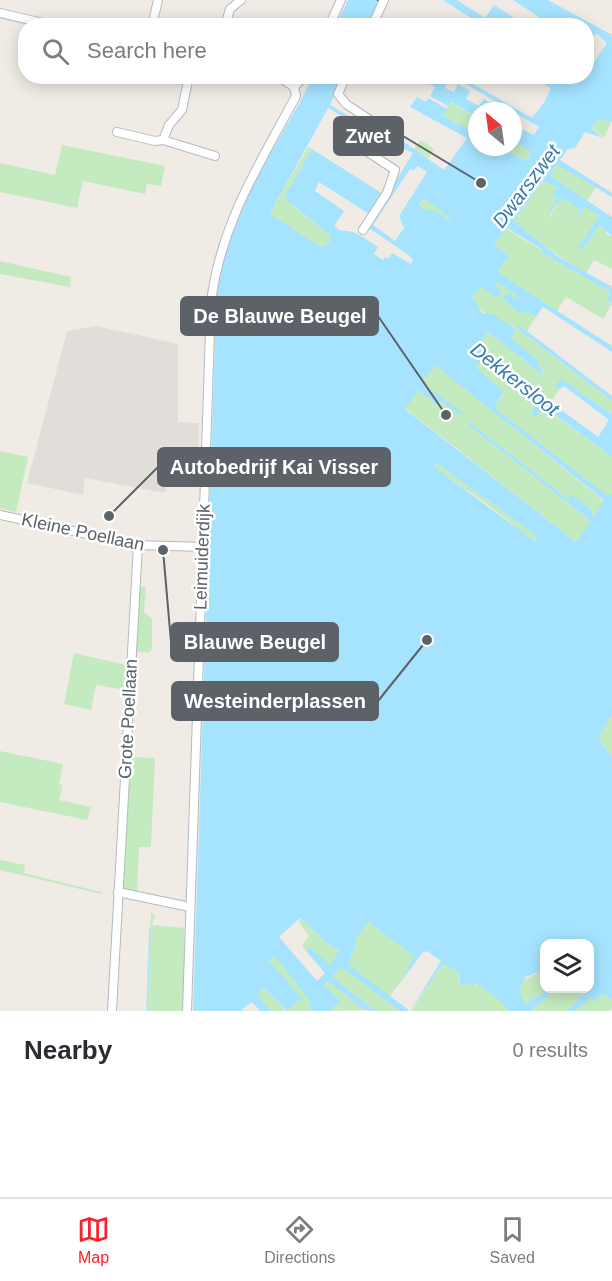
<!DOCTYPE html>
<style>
:root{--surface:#fff;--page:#f7f7f7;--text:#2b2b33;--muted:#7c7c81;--line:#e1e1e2;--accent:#fb202a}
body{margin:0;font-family:Arial,sans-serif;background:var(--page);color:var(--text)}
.controls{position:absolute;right:18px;bottom:18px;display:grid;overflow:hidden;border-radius:12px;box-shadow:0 3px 15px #0003}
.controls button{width:54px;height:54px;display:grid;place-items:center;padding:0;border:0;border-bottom:2px solid var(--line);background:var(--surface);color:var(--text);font:30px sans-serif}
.compass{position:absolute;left:468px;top:102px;width:54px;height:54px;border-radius:50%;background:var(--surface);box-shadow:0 3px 15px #0003;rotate:331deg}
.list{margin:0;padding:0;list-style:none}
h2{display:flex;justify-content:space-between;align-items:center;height:78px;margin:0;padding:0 24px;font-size:26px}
h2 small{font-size:20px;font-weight:400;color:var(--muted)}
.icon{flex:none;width:33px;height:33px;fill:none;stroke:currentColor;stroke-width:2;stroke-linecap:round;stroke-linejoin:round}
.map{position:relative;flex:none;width:612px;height:1011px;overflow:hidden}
.search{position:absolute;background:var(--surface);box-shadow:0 3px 15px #0003;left:18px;right:18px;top:18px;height:66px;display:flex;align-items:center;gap:15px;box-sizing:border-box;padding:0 21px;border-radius:24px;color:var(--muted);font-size:22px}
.sheet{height:186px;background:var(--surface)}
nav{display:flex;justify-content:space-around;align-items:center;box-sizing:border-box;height:84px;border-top:2px solid var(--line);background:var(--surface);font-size:16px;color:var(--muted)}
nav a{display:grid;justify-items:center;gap:3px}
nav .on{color:var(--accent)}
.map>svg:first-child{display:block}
.industrial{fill:#e1ded9}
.green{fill:#c4eabf}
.water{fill:#a6e3ff;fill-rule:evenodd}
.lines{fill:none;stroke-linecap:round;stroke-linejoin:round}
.stream{stroke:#a6e3ff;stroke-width:1.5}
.canal{stroke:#a6e3ff;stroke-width:6}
.ferry{stroke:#337baa;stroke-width:1.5;stroke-dasharray:8 6;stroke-linecap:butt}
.minor-casing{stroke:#b5b9bd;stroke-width:10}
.minor{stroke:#fff;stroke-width:8}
.labels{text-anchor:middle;stroke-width:5;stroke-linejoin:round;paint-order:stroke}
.street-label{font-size:18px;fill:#5c6267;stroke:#fff}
.water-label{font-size:20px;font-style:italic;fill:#337baa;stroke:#fff}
.leader{fill:none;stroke:#5c6267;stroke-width:2}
.callout-dot{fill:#5c6267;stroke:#fff;stroke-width:2}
.callout{fill:#5c6267;stroke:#5c6267;stroke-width:2}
.callout-label{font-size:20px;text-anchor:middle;font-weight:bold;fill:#fff}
</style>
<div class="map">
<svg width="612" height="1011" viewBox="0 0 612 1011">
<rect width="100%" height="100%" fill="#f0ece5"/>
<!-- industrial -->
<polygon class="industrial" points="97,326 178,344 178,422 199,423 198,463 168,462 165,493 85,478 83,495 27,483 67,331"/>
<!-- green -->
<g class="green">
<polygon points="450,102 477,117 477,134 443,116"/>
<polygon points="598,120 612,121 604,137 591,128"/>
<polygon points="513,136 532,152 527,161 501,147 513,147"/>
<polygon points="421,140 434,149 428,158 414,149"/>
<polygon points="62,145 165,166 161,186 147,184 145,194 83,181 77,208 0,192 0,163 55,175"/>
<polygon points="308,147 312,149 286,195 294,207 331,236 329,243 321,247 270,214"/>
<polygon points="557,165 596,187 587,201 550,177"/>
<polygon points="543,180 557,188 557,198 547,221 561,197 581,210 571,228 585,207 599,216 578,248 582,250 600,225 604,227 607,234 612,236 612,269 594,260 586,273 557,255 516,223 514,221"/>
<path d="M425 199 455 220 461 229 454 228C445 216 437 211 423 209L419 204Z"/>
<polygon points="505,228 543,251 542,253 607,290 610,294 606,300 612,304 603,319 566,297 557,311 497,272 509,256 494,245"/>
<polygon points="0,261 71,277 70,287 0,274"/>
<path d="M497 282 520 297 518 300 523 314 527 311 536 317 527 331 519 326 518 329 612 401V414L561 380 556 386 560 389 550 402 492 359 481 342 488 332 544 376 541 368 512 339 515 327C497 318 479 316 472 296L477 289 494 285Z"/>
<polygon points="481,359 537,402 531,413 536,417 541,411 550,412 612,457 612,493 609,498 497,410 496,405 503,395 475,367"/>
<polygon points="435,364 604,501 596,514 592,515 590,514 591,509 572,496 568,499 472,424 465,423 591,521 576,542 405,408 418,390 436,404 441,402 460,415 424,385 422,380"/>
<polygon points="0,451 28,457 16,512 0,508"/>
<polygon points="436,463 534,534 536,543 487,504 433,467"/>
<polygon points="138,586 146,587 144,612 152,619 152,648 149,653 134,651"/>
<polygon points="74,653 126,665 126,690 96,685 91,710 64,704"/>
<polygon points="612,714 612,757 601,743 599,735"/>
<polygon points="0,751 63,764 59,784 63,785 59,800 91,807 87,820 0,802"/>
<polygon points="129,757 155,758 151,847 139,847 137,893 122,890"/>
<polygon points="0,860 25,865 24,873 101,892 101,894 0,870"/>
<polygon points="151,912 155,915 152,925 184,928 185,1011 148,1011"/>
<polygon points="300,918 329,945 339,950 331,965 310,948 306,951 302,946 309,936 299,922"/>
<polygon points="368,922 414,956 404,978 388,998 404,1011 376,1011 332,977 342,966 346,968 356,945 355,940"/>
<polygon points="275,956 312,1003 308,1006 311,1011 287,1011 301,998 269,961"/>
<path d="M443 964 460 973 459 980C465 983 467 982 473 984 485 986 503 1001 509 1011H411Z"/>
<polygon points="544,970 544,988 549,989 525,1004 519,991 523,980"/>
<polygon points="328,980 365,1010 329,1011 340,1002 323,984"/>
<polygon points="264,988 286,1011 271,1011 256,995"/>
<polygon points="555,989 584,989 586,991 567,1011 531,1011"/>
<polygon points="602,994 612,999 612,1009 609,1011 575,1011 591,997 595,1001"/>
</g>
<!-- water -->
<g class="water">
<polygon points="348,0 379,0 368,25 336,25"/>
<polygon points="443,0 457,0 485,18 494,5 525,25 467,25 471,18"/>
<path d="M513 0H548L612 35V121L598 120 591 128 603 138 585 132 575 148 568 149 560 160 612 193V197L557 165 550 176 612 217V236L600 225 582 250 578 248 599 216 585 207 571 228 581 210 561 198 545 220 557 198 553 195 557 188 543 180 514 221 557 256 612 287V303L606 300 610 294 607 290 542 253 543 250 507 228 494 245 509 256 497 272 612 346V352L543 307 536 317 527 311 522 314 502 299 509 292 517 300 520 297 497 282 494 285 502 290 497 298 481 287 472 296 482 313 492 314 515 328 512 339 537 360 544 376 488 332 481 342 492 359 598 437 609 420 564 386 560 389 555 386 561 379 612 414V457L551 412 541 411 536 417 531 413 537 402 482 360 475 367 504 392 496 405 497 410 609 497 612 493V714L599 735 601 743 612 757V999L602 994 595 1001 591 997 575 1011H567L586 991 584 989 590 988V944H544V970L525 977 519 991 525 1004 549 989H555L531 1011H509L496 997 476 984 460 985V973L443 964 410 1011 441 961 427 951 422 953 404 978 414 956 368 922 355 940 356 945 346 969 342 966 332 977 376 1011 365 1010 328 981 324 984 340 1002 329 1011H311L308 1006 311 1002 275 956 269 961 302 998 287 1011 264 988 257 995 271 1011H260L252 1002 242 1009 244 1011H193L214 375C216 336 213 294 224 256 242 191 285 134 313 77H343L330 105 364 125 400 139 444 170 467 138 410 107 417 97 426 102 428 98 447 109 443 116 477 134V147H501L527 161 531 152 517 143 518 139 513 136V116L520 120 517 127 534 135 539 127 454 77H461L532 118 545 101 551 88 532 77 586 76 587 66 590 68 607 43 596 33 591 40 587 37 586 26 551 25ZM328 108 345 118V122L413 153C397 178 386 201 366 226L410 256 413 260 411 264 392 253 388 259 385 257 383 260 374 254 378 247C366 240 357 229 341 231L334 226 344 211 315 191 319 182 369 214 383 194 312 149 284 198 331 236 329 243 321 247 270 214ZM418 166 427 172 399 216 404 228 395 241 373 225 410 169 414 170ZM425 199 452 219 448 220 436 211 423 209 419 203ZM435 365 604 500 596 514 592 515V510L572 495 568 499 472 424 464 422 591 521 576 542 405 409 418 390 436 404 441 402 460 415 463 413 424 385 423 380ZM436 463 534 534 536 542 434 467ZM300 918 329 945 339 950 331 965 310 948 306 951 325 973 317 981 279 937Z"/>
<polygon points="415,77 445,77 448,78 445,88 454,92 458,84 470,91 466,99 479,106 484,99 495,106 492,111 477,111 477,117 451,102 448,106 430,96 435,87"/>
<polygon points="519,325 612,396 612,401 518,329"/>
</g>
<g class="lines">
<!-- stream -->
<polyline class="stream" points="147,1011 150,928"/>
<!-- canal -->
<polyline class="canal" points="341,963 405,1011"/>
<!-- ferry -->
<polyline class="ferry" points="377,0 379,1"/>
<!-- minor casing -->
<g class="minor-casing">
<g id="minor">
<polyline points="0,13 56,26"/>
<polyline points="152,26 158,0"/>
<polyline points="225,26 230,9 241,0"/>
<polyline points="329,26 341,0"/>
<polyline points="372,26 384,0"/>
<polyline points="278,76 294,87"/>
<polyline points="346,76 338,94 346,104 370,120 361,136 360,147 395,170 387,193 363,230"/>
<polyline points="294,87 305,76"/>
<polyline points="117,132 155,141 163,140 215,156"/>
<polyline points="163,140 169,125 182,110 189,76"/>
<polyline points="0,515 138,545 202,547"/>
<polyline points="118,892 190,907"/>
<polyline points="112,1011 138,545"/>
<path d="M187 1011 211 302C221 223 259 165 296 96L294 87"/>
</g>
</g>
<!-- minor -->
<use href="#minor" class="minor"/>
</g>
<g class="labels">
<!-- street labels -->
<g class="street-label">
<text transform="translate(83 532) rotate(12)" y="6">Kleine Poellaan</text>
<text transform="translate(202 557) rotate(-88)" y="6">Leimuiderdijk</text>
<text transform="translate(128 719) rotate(-87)" y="6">Grote Poellaan</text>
</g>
<!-- water labels -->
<g class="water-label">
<text transform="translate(526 186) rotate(-53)" y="7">Dwarszwet</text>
<text transform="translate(515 379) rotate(38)" y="7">Dekkersloot</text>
</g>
</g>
<!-- callouts -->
<path class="leader" d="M481 183L403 136M446 415L378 316M109 516L158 467M163 550L171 642M427 640L378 701"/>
<g class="callout-dot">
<circle cx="481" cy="183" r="6"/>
<circle cx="446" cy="415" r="6"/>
<circle cx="109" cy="516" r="6"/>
<circle cx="163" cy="550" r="6"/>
<circle cx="427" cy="640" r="6"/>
</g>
<g class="callout">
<rect x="334" y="117" width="69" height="38" rx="6"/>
<rect x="181" y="297" width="197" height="38" rx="6"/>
<rect x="158" y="448" width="232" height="38" rx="6"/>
<rect x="171" y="623" width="167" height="38" rx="6"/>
<rect x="172" y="682" width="206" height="38" rx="6"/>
</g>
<g class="callout-label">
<text x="368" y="143">Zwet</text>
<text x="280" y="323">De Blauwe Beugel</text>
<text x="274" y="474">Autobedrijf Kai Visser</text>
<text x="255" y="649">Blauwe Beugel</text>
<text x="275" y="708">Westeinderplassen</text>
</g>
</svg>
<div class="controls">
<button><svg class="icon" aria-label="layers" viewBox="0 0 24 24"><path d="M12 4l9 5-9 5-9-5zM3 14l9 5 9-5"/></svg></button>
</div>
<svg class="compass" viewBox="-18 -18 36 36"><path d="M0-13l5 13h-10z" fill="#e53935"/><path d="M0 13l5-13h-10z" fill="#7c7c81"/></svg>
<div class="search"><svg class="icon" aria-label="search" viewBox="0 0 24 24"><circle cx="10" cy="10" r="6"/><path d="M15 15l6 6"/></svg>Search here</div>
</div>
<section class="sheet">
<h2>Nearby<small>0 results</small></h2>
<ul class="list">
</ul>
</section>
<nav>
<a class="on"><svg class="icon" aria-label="map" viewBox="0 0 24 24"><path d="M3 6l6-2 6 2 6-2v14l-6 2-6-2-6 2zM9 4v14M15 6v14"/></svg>Map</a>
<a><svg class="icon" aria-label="directions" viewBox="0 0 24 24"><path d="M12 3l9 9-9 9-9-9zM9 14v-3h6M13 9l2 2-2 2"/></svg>Directions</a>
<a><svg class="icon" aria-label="saved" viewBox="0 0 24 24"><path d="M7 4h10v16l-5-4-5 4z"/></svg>Saved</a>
</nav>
